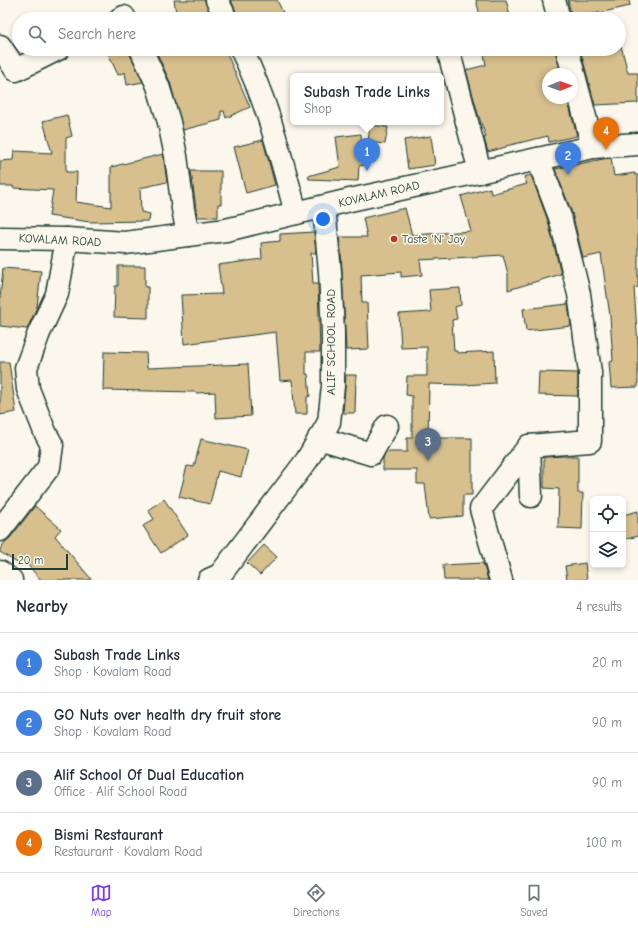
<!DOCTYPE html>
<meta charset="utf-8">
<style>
:root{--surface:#fff;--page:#f2f2f3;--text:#1f2937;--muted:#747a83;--line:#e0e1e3;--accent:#7c3aed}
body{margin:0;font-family:"Comic Neue",sans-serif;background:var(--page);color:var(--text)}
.controls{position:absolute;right:12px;bottom:12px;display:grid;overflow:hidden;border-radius:6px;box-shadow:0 2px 6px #0003}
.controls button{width:36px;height:36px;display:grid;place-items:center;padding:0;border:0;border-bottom:1px solid var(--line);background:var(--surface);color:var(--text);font:20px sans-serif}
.compass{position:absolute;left:542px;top:68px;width:36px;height:36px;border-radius:50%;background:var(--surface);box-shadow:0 2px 6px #0003;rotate:89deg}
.scale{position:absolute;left:12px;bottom:10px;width:56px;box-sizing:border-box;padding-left:4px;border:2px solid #1f3d34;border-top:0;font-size:11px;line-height:14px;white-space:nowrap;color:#1f3d34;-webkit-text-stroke:3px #fbf7ec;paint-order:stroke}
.you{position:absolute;left:323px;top:219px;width:14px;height:14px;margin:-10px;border:3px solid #fff;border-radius:50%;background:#1a73e8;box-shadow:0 0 0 6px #1a73e833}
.badge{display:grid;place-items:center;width:26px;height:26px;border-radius:50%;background:var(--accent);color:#fff;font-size:13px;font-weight:700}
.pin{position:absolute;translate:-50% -33px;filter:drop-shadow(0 1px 2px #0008)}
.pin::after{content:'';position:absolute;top:21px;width:14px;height:12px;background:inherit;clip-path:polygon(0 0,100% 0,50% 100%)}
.popup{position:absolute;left:290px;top:73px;width:154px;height:52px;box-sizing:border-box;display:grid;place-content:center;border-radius:6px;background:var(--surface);filter:drop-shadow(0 1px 3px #0005);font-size:13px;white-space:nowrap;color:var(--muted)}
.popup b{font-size:15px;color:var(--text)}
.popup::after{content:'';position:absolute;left:50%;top:100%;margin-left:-8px;border:8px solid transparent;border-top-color:var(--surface)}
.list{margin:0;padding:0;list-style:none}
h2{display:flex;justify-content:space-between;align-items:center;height:52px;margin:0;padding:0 16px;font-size:17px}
h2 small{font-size:13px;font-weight:400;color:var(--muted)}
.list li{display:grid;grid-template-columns:26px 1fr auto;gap:12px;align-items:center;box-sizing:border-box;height:60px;padding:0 16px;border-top:1px solid var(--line)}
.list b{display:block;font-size:15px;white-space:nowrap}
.list p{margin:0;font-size:13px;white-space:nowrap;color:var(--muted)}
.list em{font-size:13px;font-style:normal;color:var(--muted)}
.icon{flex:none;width:22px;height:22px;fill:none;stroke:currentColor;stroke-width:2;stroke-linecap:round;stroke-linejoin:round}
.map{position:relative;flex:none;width:638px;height:580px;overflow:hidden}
.search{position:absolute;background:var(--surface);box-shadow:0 2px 6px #0003;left:12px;right:12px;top:12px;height:44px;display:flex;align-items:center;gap:10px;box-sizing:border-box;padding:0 14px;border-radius:22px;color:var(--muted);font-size:15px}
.sheet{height:292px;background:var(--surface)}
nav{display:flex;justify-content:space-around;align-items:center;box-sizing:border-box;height:56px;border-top:1px solid var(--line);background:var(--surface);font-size:11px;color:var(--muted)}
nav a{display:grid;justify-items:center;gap:2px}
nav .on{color:var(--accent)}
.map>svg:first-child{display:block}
.building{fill:#d7bf8e;stroke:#1f3d34}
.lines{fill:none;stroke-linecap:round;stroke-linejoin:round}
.minor-casing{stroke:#1f3d34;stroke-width:25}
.major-casing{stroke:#1f3d34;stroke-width:25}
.minor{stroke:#fbf7ec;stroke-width:22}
.major{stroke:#fbf7ec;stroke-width:22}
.poi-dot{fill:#c8321e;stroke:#fbf7ec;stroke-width:1.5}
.labels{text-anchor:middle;stroke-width:3;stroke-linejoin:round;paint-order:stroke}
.street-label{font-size:12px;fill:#1f3d34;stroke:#fbf7ec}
.poi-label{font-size:12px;fill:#1f3d34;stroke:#fbf7ec;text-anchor:start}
</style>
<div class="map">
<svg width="638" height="580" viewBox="0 0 638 580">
<rect width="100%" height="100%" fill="#fbf7ec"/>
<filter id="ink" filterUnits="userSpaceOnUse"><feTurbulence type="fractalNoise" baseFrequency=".025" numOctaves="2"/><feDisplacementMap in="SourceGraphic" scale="8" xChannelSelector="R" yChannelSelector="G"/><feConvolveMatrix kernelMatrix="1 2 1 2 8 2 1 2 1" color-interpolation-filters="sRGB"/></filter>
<g filter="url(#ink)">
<!-- building -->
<g class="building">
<polygon points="174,0 205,0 211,17 203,19 177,19"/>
<polygon points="231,0 277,0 286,19 238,19 237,14"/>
<polygon points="476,0 506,0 511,19 481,19"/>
<polygon points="568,0 629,0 630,6 572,19"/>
<polygon points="621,46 628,73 638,73 638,103 595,105 580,49 591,49 592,53 610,49 619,49 619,47"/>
<polygon points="106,49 129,49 130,54 143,82 127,85 125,72 118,75"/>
<polygon points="155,49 225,49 250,107 226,118 224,111 221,111 221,120 183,130 170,82"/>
<polygon points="483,49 555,49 561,74 548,74 548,98 567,98 577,136 549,142 548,136 506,146 506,147 488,152 484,138 486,137 478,114 466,70 486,65"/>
<polygon points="67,115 72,136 66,138 66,172 77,172 76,202 111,207 111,167 163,154 167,182 140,188 141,212 150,214 149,221 90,222 49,216 53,190 13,188 13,186 0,186 0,161 13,160 14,151 52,153 43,121"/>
<polygon points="370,125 388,127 385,144 368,142"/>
<polygon points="361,134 364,165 359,166 358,181 309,179 308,176 340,167 336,137"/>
<polygon points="431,136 435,165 408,169 404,140"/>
<polygon points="263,140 275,185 246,193 234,147"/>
<polygon points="611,158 614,176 635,173 635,175 638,175 638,287 634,288 638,346 638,387 611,388 609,362 613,361 610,316 601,254 583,258 572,213 555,169 603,159"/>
<polygon points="191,171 221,171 221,204 218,204 218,217 197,217"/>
<polygon points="531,175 548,221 561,274 508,290 508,274 503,255 420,260 422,275 401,277 401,272 361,275 362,303 367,303 369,349 346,350 341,251 339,237 367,237 363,218 405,208 412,235 471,231 461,196 490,188 491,194 527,184 524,177"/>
<polygon points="314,232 316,253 311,253 313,284 318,284 320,352 306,352 306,374 308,374 310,396 307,397 307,414 295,414 292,380 280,381 276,332 184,344 181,295 222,294 218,265 262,259 261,243 280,241 280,234"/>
<polygon points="118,266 145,266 145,287 148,287 148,318 114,317 115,286 118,286"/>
<polygon points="3,268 41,271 37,307 27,329 0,326 0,299"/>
<polygon points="460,288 461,305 455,307 457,319 452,320 454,351 457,351 457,353 494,351 495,383 464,385 429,384 428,438 472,438 472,495 463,495 463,516 429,519 425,484 417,484 417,470 383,470 383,458 386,452 407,452 407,438 412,438 412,396 406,395 407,376 427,376 427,347 401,348 399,314 431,312 429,290"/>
<polygon points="568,304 571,326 526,331 523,309"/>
<polygon points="104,352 146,353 147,368 248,364 251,416 216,418 215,392 196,393 196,392 103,390"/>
<polygon points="0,362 9,362 16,412 0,415"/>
<polygon points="539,372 578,373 578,396 538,395"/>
<polygon points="346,375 356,375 355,413 343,413"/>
<polygon points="201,439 248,450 241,477 218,471 210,504 179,497 187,466 194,467"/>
<polygon points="563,456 578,456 578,493 583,493 582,529 558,528 559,489 544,488 544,457"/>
<polygon points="164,499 188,535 161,553 143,526 154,519 148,510"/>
<polygon points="35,506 61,529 55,536 92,580 41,580 25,562 22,566 0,552 0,549 5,542 10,538"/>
<polygon points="638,511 638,536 623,540 623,515"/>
<polygon points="264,545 277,557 260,575 247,563"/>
<polygon points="483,563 488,580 444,580 443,565"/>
<polygon points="585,563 587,580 567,580 565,566"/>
</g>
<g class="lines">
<!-- minor casing -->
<g class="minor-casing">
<g id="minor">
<polyline points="217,0 226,19"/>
<polyline points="554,0 559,19"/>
<polyline points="120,19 124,17 125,19"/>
<polyline points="0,46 16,70 58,49"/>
<polyline points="141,49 158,86 169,122 176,156 183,209 188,235"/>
<path d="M241 49C267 100 281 158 296 213"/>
<polyline points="448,49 480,172"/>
<polyline points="567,49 593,147"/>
<polyline points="319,438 371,454 387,426"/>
<polyline points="531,496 529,446 590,441 590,372 579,294 560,217 538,159"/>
<polyline points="0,530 49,467 52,445 45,432 28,389 26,368 39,333 57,294 67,239"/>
<polyline points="0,572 11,580"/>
<polyline points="209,580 220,575 307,460 329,422 333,386 333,332 330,272 324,207"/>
<polyline points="501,580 481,509 529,446"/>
</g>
</g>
<!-- major casing -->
<g class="major-casing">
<polyline id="major" points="0,238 67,239 125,243 226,230 350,200 593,147 638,144"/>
</g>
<!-- minor -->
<use href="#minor" class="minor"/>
<!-- major -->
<use href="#major" class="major"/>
</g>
</g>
<!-- markers -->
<circle class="poi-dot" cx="394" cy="239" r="4"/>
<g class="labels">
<!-- street labels -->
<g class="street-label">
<text transform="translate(379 194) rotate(-13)" y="4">KOVALAM ROAD</text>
<text transform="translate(60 240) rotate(3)" y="4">KOVALAM ROAD</text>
<text transform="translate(331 342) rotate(-90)" y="4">ALIF SCHOOL ROAD</text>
</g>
<!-- poi labels -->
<g class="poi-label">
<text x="402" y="243">Taste 'N' Joy</text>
</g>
</g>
</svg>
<div class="controls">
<button><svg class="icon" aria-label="locate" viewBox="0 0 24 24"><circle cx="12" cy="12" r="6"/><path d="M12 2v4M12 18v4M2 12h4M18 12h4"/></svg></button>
<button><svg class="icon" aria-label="layers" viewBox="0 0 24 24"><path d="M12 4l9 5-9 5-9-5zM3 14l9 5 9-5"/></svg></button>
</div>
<svg class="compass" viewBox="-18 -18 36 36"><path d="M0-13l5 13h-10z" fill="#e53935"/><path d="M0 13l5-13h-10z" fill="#747a83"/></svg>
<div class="scale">20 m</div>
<div class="you"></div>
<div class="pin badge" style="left:367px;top:171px;background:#3f7fe0">1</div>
<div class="popup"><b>Subash Trade Links</b>Shop</div>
<div class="pin badge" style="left:568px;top:175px;background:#3f7fe0">2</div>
<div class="pin badge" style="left:428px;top:461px;background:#5c6f8a">3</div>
<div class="pin badge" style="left:606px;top:150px;background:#e8710a">4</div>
<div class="search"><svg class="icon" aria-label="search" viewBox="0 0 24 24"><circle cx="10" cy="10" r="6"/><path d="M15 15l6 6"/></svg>Search here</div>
</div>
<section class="sheet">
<h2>Nearby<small>4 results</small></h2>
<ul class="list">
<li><span class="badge" style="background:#3f7fe0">1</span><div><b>Subash Trade Links</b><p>Shop · Kovalam Road</p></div><em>20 m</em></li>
<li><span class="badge" style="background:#3f7fe0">2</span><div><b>GO Nuts over health dry fruit store</b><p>Shop · Kovalam Road</p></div><em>90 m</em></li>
<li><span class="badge" style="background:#5c6f8a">3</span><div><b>Alif School Of Dual Education</b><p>Office · Alif School Road</p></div><em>90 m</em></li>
<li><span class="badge" style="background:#e8710a">4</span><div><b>Bismi Restaurant</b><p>Restaurant · Kovalam Road</p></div><em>100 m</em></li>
</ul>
</section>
<nav>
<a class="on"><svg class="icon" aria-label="map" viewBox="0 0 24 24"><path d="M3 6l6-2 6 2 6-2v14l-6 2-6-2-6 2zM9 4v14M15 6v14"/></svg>Map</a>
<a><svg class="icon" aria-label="directions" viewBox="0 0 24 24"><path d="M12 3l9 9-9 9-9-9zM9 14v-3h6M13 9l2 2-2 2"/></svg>Directions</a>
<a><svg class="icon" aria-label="saved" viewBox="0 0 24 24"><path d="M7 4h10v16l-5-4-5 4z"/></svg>Saved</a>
</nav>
